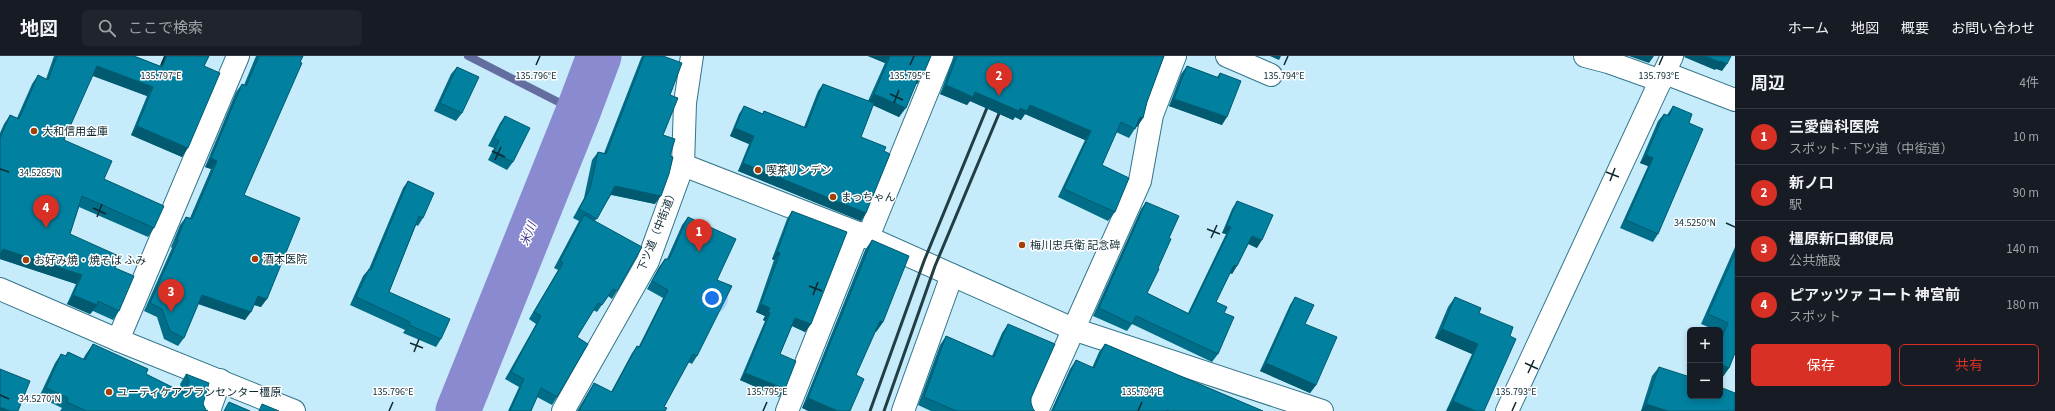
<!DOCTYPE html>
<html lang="ja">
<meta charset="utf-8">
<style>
:root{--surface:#171b24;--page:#20242c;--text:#f1f3f6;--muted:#9ea1a6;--line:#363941;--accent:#d93025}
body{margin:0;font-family:"Source Sans 3","Noto Sans JP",sans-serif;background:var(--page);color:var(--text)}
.controls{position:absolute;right:12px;bottom:12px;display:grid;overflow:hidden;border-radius:6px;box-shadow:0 2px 6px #0003}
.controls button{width:36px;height:36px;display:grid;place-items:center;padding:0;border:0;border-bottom:1px solid var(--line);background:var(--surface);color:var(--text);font:20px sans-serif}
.you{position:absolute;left:712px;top:242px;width:14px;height:14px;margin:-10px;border:3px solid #fff;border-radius:50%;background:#1a73e8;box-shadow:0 0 0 6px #1a73e833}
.badge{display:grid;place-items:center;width:26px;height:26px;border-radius:50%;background:var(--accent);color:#fff;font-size:13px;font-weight:700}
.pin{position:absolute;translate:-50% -33px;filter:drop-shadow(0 1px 2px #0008)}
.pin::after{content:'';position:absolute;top:21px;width:14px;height:12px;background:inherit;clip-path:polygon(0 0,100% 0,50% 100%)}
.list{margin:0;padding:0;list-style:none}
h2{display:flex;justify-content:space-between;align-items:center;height:52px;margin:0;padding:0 16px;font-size:17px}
h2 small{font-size:13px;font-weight:400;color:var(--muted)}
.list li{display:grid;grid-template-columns:26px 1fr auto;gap:12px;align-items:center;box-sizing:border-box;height:56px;padding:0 16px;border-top:1px solid var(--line)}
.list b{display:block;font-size:15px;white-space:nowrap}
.list p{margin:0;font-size:13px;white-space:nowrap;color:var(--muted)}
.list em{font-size:13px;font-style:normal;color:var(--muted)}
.actions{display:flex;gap:8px;padding:12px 16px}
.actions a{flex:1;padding:9px 0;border:1px solid var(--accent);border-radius:6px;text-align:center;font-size:14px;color:var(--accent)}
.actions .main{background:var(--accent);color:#fff}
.icon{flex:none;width:22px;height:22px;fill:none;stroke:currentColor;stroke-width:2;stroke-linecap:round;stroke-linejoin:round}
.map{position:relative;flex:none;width:1735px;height:355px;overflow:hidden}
header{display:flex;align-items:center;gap:24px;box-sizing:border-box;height:56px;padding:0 20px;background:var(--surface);border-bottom:1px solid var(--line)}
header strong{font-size:19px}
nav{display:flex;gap:22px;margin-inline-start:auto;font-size:14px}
.search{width:280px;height:36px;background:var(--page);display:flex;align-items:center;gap:10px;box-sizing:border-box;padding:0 14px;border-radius:6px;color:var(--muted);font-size:15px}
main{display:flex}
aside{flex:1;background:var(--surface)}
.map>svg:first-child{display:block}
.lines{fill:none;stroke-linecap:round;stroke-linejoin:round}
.stream{stroke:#646da0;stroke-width:8}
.river{stroke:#898ad0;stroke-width:45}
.minor-casing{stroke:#33758a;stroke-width:24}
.tertiary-casing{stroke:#33758a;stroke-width:24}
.minor{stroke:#fff;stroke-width:22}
.tertiary{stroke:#fff;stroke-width:22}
.rail{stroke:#213e47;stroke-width:3}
.wall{fill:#016e89}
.shaded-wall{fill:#015a6f}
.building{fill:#01809f;stroke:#015a6f}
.ticks{fill:none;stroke:#0c2830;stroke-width:1.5}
.poi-dot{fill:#a33f09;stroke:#fff;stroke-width:1.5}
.labels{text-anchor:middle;stroke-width:3;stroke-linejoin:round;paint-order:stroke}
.poi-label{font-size:11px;fill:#0c2830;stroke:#fff;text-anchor:start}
.street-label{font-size:11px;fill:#0c2830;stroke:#fff}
.water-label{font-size:12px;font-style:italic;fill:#413a8d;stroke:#fff}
.ticks-label{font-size:10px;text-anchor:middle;fill:#0c2830;stroke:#fff;stroke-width:3;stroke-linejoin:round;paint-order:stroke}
</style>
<header>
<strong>地図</strong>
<div class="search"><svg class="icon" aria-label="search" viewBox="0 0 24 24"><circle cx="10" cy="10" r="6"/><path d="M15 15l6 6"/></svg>ここで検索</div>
<nav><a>ホーム</a><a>地図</a><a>概要</a><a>お問い合わせ</a></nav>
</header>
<main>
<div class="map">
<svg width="1735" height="355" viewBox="0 0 1735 355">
<rect width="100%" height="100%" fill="#c6ecfb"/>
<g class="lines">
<!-- stream -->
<polyline class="stream" points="468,0 578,56"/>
<!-- river -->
<polyline class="river" points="458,355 578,56 599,0"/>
<!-- minor casing -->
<g class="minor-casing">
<g id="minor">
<polyline points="1227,0 1271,19"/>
<polyline points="1585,0 1608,6 1661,25"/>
<polyline points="1665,17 1735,44"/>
<polyline points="683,109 858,177 1073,273 1322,355"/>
<polyline points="868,181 942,0"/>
<polyline points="118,284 238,0"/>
<polyline points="209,355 220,324"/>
<polyline points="563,355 648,205 683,109 685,47 692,0"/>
<polyline points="787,355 858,177"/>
<polyline points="903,355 952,219"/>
<polyline points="1037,355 1140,125 1152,59 1175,0"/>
<polyline points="1507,355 1672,0"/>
</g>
</g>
<!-- tertiary casing -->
<g class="tertiary-casing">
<polyline id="tertiary" points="0,233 118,284 294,355"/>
</g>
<!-- minor -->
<use href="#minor" class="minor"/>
<!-- tertiary -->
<use href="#tertiary" class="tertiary"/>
<!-- rail -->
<g class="rail">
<polyline points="870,355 924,205 991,42"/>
<polyline points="884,355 935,210 1003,48"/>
</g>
</g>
<!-- wall -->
<g class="wall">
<polygon points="54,0 134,0 160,10 164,0 209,0 204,10 182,101 131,79 147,40 92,19 64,84 104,123 154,172 148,181 79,151 70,178 115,212 119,255 113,264 93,255 90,258 67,248 76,228 0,203 0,77 4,68 10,59 17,62 32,28 38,19 46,23"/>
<polygon points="256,0 303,0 244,139 261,251 254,249 245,264 198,248 184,282 178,290 164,283 157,261 144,255 172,192 171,191 180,169 186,161 190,162 211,113 205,111 236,36 242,28 244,29"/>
<polygon points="642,0 663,0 670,39 663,79 655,148 611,139 595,165 617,235 612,243 608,240 597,256 593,254 577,281 557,341 552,349 537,341 531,355 508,355 519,331 505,323 536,268 529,263 558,214 554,212 579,165 573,162 584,142 592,104 598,96 604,97 641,2"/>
<polygon points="868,0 931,0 917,28 916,28 899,61 873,49 861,81 884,95 866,157 861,165 738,115 749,88 730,80 739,58 744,50 762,58 764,55 804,71 818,35 823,28 868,45 885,7"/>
<polygon points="954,0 1164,0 1147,46 1143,62 1137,71 1136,71 1129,82 1116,76 1102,109 1115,156 1108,165 1058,141 1085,84 1025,58 1021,64 1015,61 1013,64 970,45 967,49 940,38"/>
<polygon points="1187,10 1217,21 1220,17 1222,69 1169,50 1181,18"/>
<polygon points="457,11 462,57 456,65 434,55 451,18"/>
<polygon points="1673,50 1689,67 1658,178 1653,186 1620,172 1648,110 1640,107 1658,65 1664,58 1667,59"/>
<polygon points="505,60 513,106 507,114 488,104 494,92 488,90 500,67"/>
<polygon points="408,125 423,162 418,170 416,169 389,236 441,283 436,291 403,277 405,274 350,249 363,220 369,213 403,132"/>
<polygon points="1237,145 1257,192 1248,188 1232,218 1230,217 1216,246 1224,257 1218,298 1212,306 1132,268 1127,275 1093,260 1141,153 1146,146 1169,182 1158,212 1147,237 1188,257 1226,178 1222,177 1232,153"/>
<polygon points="792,155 811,268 805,276 792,270 780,298 779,341 740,324 765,265 763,264 765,260 756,256 774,204 772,203 787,163"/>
<polygon points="688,161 717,224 697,300 692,308 688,306 664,351 665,355 577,355 589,335 594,327 611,336 632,297 637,290 639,290 663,242 647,233 659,211 665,203 667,203 682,169"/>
<polygon points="872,184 883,266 876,276 875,275 856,319 802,352 865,194"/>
<polygon points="1735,191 1735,297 1729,312 1722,322 1720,321 1720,280 1721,277 1720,276 1720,274 1715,274 1701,268"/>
<polygon points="1295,241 1316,329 1310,337 1260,315 1290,249"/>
<polygon points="1455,241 1479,257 1510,280 1446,355 1472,298 1435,282 1448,251"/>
<polygon points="1008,268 1031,342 1031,347 1033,353 1035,355 931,355 918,349 940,289 946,280 992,300 1002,277"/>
<polygon points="93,288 146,318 182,336 182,335 180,328 186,318 203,348 206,354 208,355 60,355 62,352 39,341 55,307 61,298 65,300 68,296 83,303 86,298"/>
<polygon points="1105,288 1263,355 1051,355 1070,313 1076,304 1092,312 1099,296"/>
<polygon points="1659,311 1735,355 1641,355 1652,320"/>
</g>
<!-- shaded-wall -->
<g class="shaded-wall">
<polygon points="868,0 890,0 885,7"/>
<polygon points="1270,0 1281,0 1279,4"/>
<polygon points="1629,0 1654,0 1649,7"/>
<polygon points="1685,0 1705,0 1721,5 1727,8 1722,15 1716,13 1715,14 1684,1"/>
<polygon points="97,10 153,31 147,40 90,19"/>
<polygon points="920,18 923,19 917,28 914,27"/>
<polygon points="946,29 975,36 1020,52 1030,49 1091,75 1085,84 1025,58 1021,64 1015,61 1013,64 970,45 967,49 940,38"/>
<polygon points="874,38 906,52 899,61 868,47"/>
<polygon points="1174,43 1227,61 1222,69 1169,50"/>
<polygon points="1140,61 1143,62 1137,71 1134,70"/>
<polygon points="137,70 188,92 182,101 131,79"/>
<polygon points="735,72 754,80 749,88 730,80"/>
<polygon points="1646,99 1653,102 1648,110 1640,107"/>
<polygon points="211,102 217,105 211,113 205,111"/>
<polygon points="743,107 866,157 861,165 738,115"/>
<polygon points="615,130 661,140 655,148 609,138"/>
<polygon points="1227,169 1231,171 1226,178 1222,177"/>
<polygon points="1252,180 1262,184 1257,192 1247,187"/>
<polygon points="3,193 82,219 76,228 0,203 0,197"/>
<polygon points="777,196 780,197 774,204 772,203"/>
<polygon points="1234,209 1237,210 1232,218 1229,216"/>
<polygon points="73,239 97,249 90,258 67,248"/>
<polygon points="202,239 251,256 245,264 196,247"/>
<polygon points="258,240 267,243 261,251 252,248"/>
<polygon points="761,248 770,252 765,260 756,256"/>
<polygon points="768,256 770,257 765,265 763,264"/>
<polygon points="795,262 811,268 805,276 790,269"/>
<polygon points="880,265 883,266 876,276 873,274"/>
<polygon points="1442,273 1478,288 1472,298 1435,282"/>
<polygon points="1266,307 1316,329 1310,337 1260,315"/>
<polygon points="1720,308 1729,312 1722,322 1720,321"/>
<polygon points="745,317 785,333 779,341 740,324"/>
<polygon points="808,342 838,355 808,355 802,352"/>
<polygon points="1453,345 1476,355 1446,355"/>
<polygon points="1646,348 1668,355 1641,355"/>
<polygon points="0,351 11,355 0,355"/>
</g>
<!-- building -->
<g class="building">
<polygon points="57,0 134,0 162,11 167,0 209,0 204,10 220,17 188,92 137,70 153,31 97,10 64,84 112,105 104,123 164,150 154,172 82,140 70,178 121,201 115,212 134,220 119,255 98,245 97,249 73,239 82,219 3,193 0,199 0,82 10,59 19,63 38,19 48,24"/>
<polygon points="259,0 303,0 300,6 302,7 244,139 300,162 267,243 258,240 251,256 202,239 184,282 170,275 162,253 150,247 178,184 177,183 186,161 192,163 217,105 211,102 242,28 246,30"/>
<polygon points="644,0 663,0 682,7 670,39 678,42 663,79 675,83 670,100 673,101 669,118 661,140 615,130 597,163 579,153 590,133 598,96 606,98"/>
<polygon points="890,0 931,0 923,19 920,18 906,52 874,38"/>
<polygon points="957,0 1164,0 1147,46 1143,62 1140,61 1135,73 1121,66 1102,109 1129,122 1115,156 1064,133 1091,75 1030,49 1027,55 1020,52 1019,55 975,36 973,41 946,29"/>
<polygon points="1704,0 1731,0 1727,8 1721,5 1720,6"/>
<polygon points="1187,10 1219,22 1220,17 1241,25 1227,61 1174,43"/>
<polygon points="457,11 479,21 462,57 440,47"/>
<polygon points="823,28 874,47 861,81 886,91 884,95 890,98 866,157 743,107 754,80 735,72 744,50 763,58 764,55 806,72"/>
<polygon points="1673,50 1692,58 1689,67 1703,73 1658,178 1626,164 1653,102 1646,99 1664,58 1669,60"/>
<polygon points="505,60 530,72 513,106 493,97 499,85 494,82"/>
<polygon points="408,125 434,137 423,162 419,160 389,236 450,263 441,283 409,269 410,266 356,241 369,213 371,214"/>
<polygon points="1237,145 1273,159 1262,184 1252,180 1237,210 1234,209 1216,246 1227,251 1224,257 1234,261 1218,298 1136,260 1132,268 1099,252 1146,146 1179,160 1169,182 1171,183 1158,212 1159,213 1147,237 1189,258 1231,171 1227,169"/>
<polygon points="792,155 847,176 811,268 795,262 780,298 796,305 785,333 745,317 770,257 768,256 770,252 761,248 780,197 777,196"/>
<polygon points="584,159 642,191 617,235 613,233 602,249 598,247 577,281 588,288 557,341 541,332 531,355 510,355 524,323 511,316 541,260 534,256 563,207 560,205"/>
<polygon points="688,161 736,183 717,224 732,230 697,300 693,298 664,351 667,352 665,355 579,355 594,327 612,336 637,290 640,291 668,234 652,225 665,203 669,203"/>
<polygon points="872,184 909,200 883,266 880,265 856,319 864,323 850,355 838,355 808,342"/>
<polygon points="1735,197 1735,297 1729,312 1720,308 1720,286 1728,267 1708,258"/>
<polygon points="1295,241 1314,249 1305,268 1337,281 1316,329 1266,307"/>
<polygon points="1455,241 1481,252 1479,257 1513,271 1510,280 1516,283 1484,355 1476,355 1453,345 1478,288 1442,273"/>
<polygon points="1008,268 1055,288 1031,342 1031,347 1033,353 1035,355 956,355 924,341 946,280 994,301"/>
<polygon points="93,288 148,313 146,318 184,337 189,325 186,318 209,327 203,348 206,354 208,355 86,355 67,346 68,342 46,332 61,298 66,300 68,296 85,304"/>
<polygon points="1105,288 1263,355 1169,355 1167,354 1166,355 1052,355 1054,352 1076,304 1094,312"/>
<polygon points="1659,311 1690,321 1690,340 1720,340 1720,331 1735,337 1735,355 1668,355 1646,348"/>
<polygon points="0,313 30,325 18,355 11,355 0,351"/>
<polygon points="229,346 250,355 224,355"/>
<polygon points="262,348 279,355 259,355"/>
</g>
<!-- ticks -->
<path class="ticks" d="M161 9 165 0M536 9 540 0M910 9 914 0M1284 9 1288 0M1659 9 1663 0M890 38 903 44M894 47 899 34M492 95 505 101M495 104 501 91M0 113 9 116M1606 116 1619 121M1610 125 1615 112M93 152 106 158M97 161 102 148M1726 167 1735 171M1207 173 1220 178M1211 182 1217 169M809 230 822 235M813 239 818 226M410 287 423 292M414 296 419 283M1525 307 1538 313M1528 317 1534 304M0 339 9 343M389 355 393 346M763 355 767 346M1138 355 1142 346M1512 355 1516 346"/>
<!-- markers -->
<g class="poi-dot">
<circle cx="34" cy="75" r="4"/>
<circle cx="758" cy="114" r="4"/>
<circle cx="833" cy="141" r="4"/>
<circle cx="1022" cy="189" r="4"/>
<circle cx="255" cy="203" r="4"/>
<circle cx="26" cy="204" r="4"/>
<circle cx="109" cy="336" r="4"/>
</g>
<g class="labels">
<!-- poi labels -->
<g class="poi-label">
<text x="42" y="79">大和信用金庫</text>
<text x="766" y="118">喫茶リンデン</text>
<text x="841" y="145">まっちゃん</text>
<text x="1030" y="193">梅川忠兵衛 記念碑</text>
<text x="263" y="207">酒本医院</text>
<text x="34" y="208">お好み焼・焼そば ふみ</text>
<text x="117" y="340">ユーティケアプランセンター橿原</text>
</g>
<!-- street labels -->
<g class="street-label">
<text transform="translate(657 174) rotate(-68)" y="4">下ツ道（中街道）</text>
</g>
<!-- water labels -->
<g class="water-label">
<text transform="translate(528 178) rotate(-68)" y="4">米川</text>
</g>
</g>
<g class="ticks-label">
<text x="910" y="23">135.795°E</text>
<text x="1284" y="23">135.794°E</text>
<text x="1659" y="23">135.793°E</text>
<text x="161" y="23">135.797°E</text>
<text x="536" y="23">135.796°E</text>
<text x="40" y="120">34.5265°N</text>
<text x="1695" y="170">34.5250°N</text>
<text x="393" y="339">135.796°E</text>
<text x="767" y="339">135.795°E</text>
<text x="1142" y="339">135.794°E</text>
<text x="1516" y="339">135.793°E</text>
<text x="40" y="346">34.5270°N</text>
</g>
</svg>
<div class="controls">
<button>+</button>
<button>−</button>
</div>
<div class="you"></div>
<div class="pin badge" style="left:699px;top:196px">1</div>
<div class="pin badge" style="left:999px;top:40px">2</div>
<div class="pin badge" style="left:171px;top:256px">3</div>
<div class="pin badge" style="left:46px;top:172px">4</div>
</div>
<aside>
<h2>周辺<small>4件</small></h2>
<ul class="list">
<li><span class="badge">1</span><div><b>三愛歯科医院</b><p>スポット · 下ツ道（中街道）</p></div><em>10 m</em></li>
<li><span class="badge">2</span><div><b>新ノ口</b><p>駅</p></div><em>90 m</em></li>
<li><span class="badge">3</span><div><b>橿原新口郵便局</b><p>公共施設</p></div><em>140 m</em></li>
<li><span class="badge">4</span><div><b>ピアッツァ コート 神宮前</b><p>スポット</p></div><em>180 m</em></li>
</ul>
<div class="actions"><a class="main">保存</a><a>共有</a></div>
</aside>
</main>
